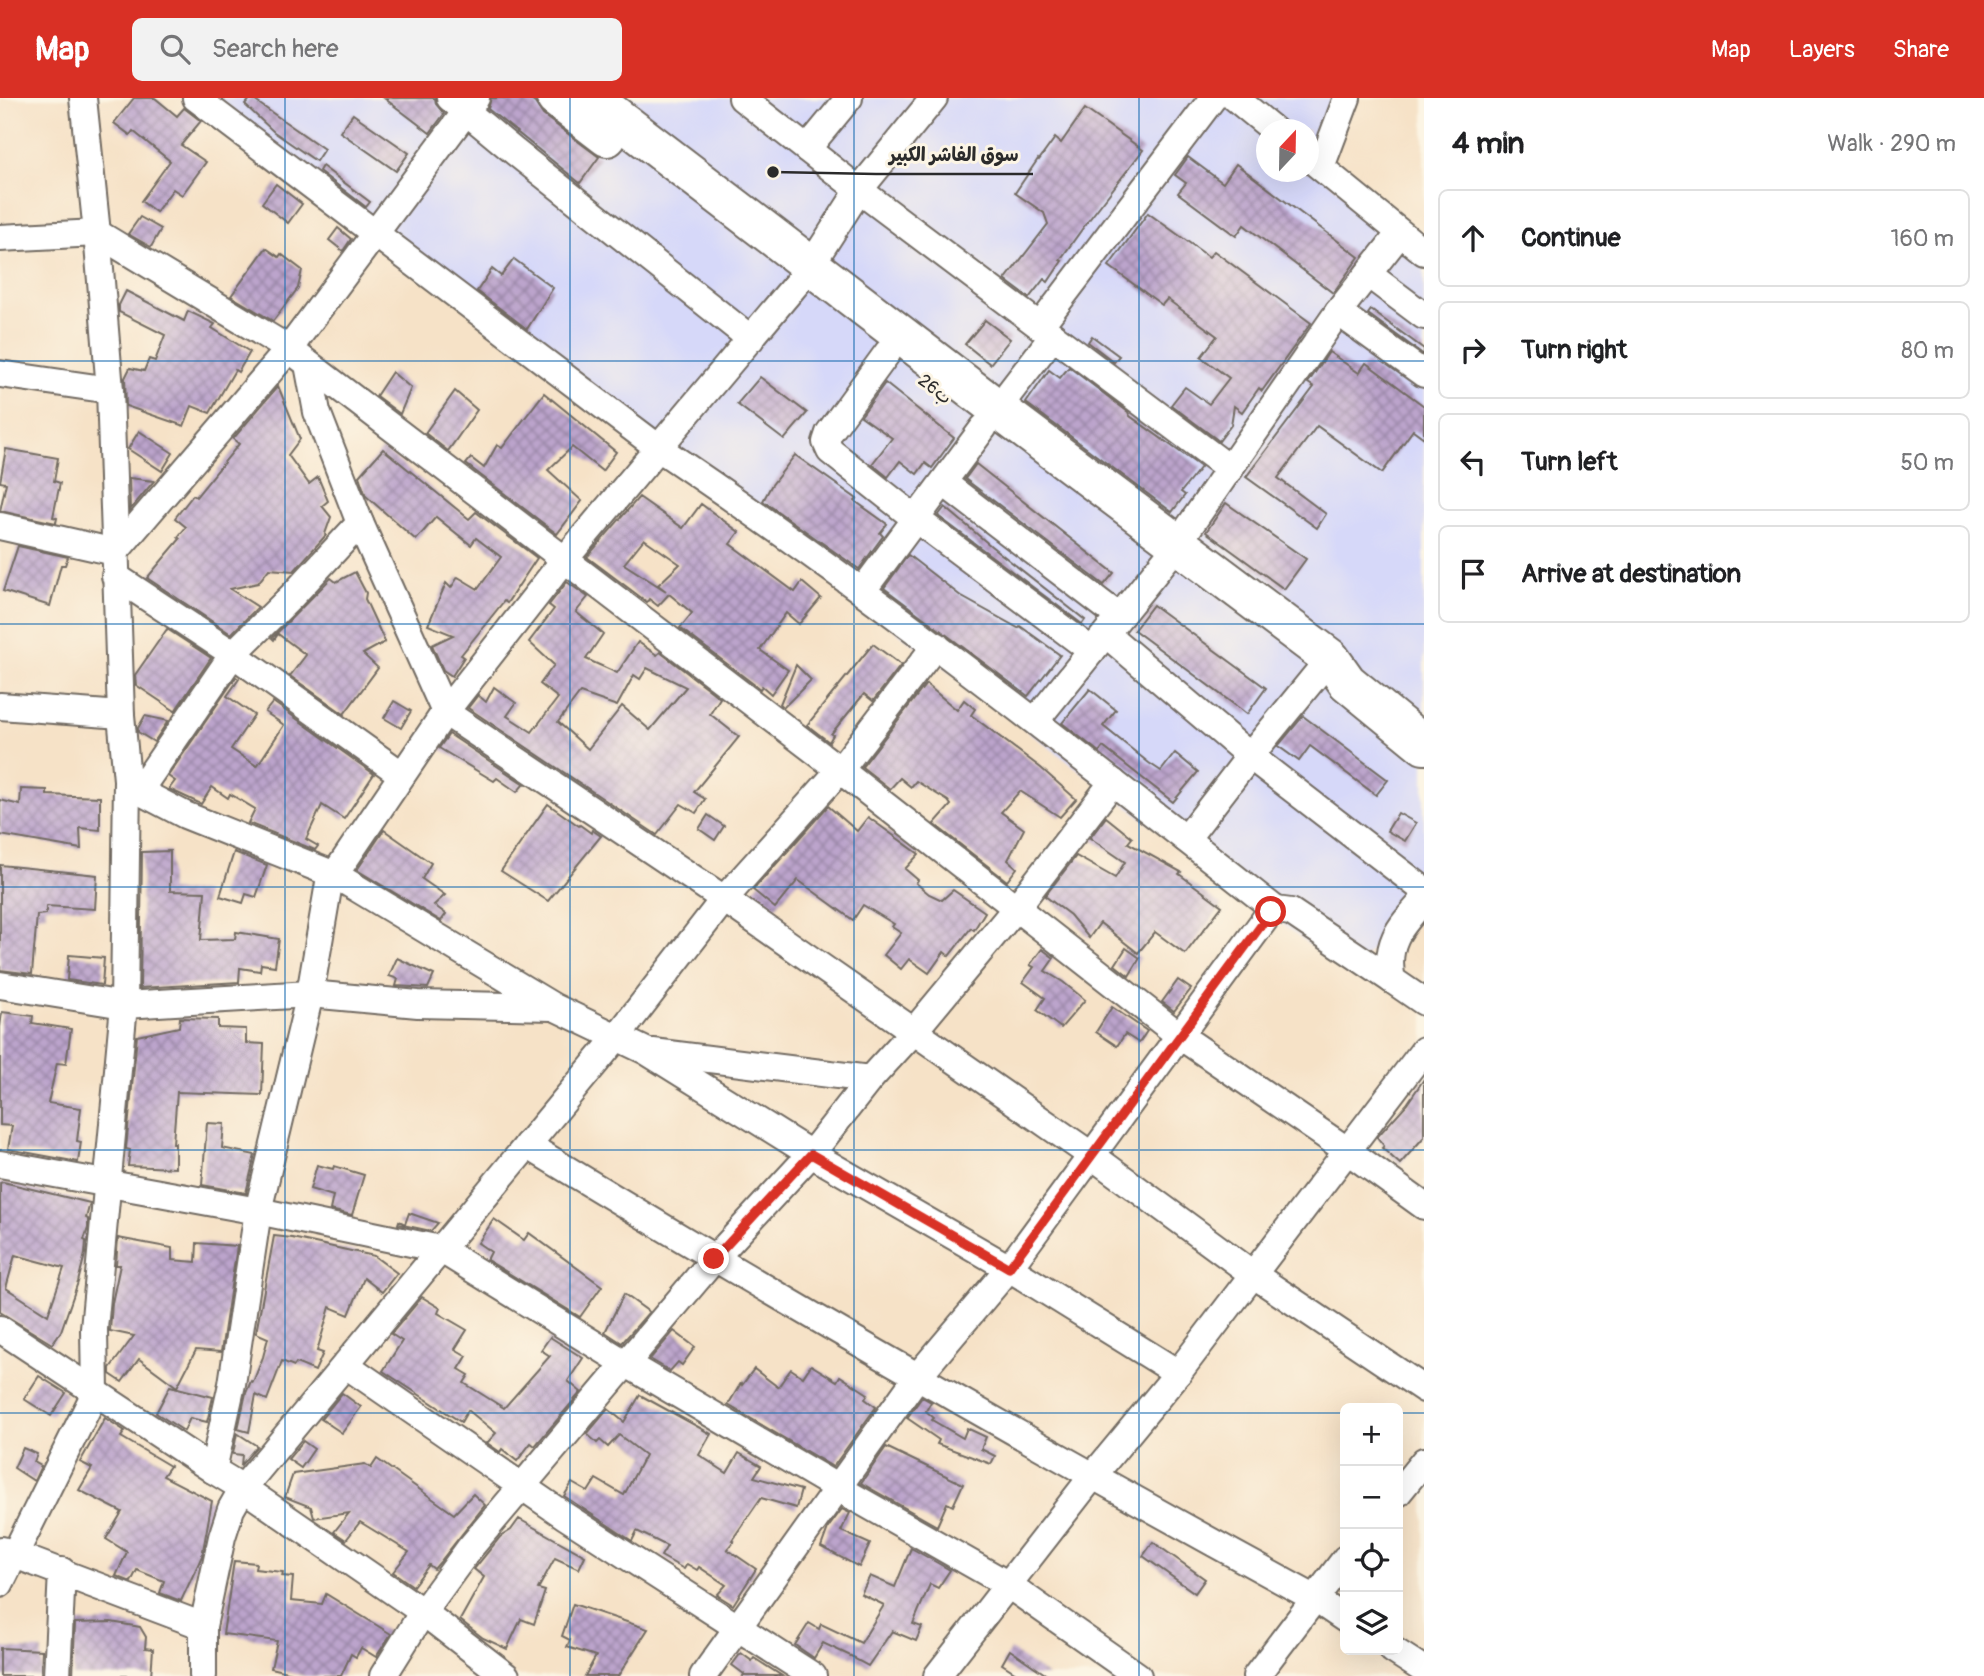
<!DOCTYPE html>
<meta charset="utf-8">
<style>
:root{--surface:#fff;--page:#f2f2f2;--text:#202124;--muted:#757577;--line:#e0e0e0;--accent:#d93025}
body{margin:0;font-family:Pangolin,"Playpen Sans Arabic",sans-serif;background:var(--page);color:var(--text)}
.controls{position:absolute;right:21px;bottom:21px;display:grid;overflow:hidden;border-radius:10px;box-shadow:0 7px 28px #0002}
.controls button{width:63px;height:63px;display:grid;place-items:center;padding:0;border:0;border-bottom:2px solid var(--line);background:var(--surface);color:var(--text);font:35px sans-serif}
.compass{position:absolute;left:1256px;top:21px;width:63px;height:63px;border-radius:50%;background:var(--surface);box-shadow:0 7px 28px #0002;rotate:22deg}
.stop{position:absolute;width:21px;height:21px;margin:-16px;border:5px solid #d93025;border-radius:50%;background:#fff}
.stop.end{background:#d93025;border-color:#fff;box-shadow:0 2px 7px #0008}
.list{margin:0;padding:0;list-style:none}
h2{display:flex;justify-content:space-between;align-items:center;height:91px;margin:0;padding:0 28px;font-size:30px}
h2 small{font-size:23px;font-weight:400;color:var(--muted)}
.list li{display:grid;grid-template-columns:46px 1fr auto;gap:21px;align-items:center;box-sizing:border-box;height:98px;margin:0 14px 14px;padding:0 14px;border:2px solid var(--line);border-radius:10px}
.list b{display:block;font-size:26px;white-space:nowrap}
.list em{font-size:23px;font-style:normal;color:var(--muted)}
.icon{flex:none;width:38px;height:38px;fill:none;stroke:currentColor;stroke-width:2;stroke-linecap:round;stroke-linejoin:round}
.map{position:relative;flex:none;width:1424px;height:1578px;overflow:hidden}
header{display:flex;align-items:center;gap:42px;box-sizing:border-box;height:98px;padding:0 35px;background:var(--accent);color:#fff}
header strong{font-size:33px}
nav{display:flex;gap:38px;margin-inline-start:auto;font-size:24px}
.search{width:490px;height:63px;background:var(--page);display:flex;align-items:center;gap:18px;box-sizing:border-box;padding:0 24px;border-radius:10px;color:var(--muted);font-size:26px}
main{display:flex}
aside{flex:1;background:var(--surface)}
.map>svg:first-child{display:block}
.built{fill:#d6d8f9;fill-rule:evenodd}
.building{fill:url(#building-cross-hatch);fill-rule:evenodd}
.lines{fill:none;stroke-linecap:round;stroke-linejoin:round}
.minor-casing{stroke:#726b62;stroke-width:30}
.highway-casing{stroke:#726b62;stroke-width:42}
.minor{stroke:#fff;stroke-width:26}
.highway{stroke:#fff;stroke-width:38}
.route{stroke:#d93025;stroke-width:9}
.grid{fill:none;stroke:#1f6fb2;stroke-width:2;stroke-opacity:0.55}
.labels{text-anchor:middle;stroke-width:6;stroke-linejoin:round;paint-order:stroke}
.street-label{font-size:18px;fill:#2b2b2b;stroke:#fcf5e5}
.leader{fill:none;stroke:#2b2b2b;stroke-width:2.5}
.callout-dot{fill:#2b2b2b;stroke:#fcf5e5;stroke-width:2.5}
.callout-label{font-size:19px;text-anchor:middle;font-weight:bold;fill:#2b2b2b;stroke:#fcf5e5;stroke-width:6;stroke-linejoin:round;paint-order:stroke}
</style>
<header>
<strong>Map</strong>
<div class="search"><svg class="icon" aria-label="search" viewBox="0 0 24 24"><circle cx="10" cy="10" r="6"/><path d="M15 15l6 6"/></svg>Search here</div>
<nav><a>Map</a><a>Layers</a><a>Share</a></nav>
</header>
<main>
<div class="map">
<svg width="1424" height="1578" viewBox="0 0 1424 1578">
<defs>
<pattern id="building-cross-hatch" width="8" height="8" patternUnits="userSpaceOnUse" patternTransform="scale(1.75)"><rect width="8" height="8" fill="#bca4cc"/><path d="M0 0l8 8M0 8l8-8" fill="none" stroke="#9986a6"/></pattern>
</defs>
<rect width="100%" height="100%" fill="#fcf5e5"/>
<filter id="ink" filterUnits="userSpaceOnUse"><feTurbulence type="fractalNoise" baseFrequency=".0143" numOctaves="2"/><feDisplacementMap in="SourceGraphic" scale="14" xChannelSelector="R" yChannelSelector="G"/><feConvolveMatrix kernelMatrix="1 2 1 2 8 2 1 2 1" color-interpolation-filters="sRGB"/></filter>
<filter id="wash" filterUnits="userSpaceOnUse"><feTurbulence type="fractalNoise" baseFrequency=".00686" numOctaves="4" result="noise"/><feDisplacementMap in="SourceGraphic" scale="28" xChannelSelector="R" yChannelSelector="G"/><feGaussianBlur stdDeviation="1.57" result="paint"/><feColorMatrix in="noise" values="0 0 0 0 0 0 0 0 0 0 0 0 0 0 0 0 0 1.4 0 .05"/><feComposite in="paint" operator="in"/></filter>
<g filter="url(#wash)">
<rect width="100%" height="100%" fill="#f6e2c7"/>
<!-- built -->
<path class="built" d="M196 0H1354L1325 81 1424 160V785L1350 878ZM1266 32H1308V74H1266Z"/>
<g id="blocks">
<!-- building -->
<g class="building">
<polygon points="134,0 155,0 177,18 184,10 201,23 181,47 206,64 182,97 173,91 156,114 141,103 170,63 133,33 130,37 114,25"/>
<polygon points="251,0 324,51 316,63 274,34 245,7"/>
<polygon points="384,0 435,0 436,6 444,16 430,35"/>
<polygon points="491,0 528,0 535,5 543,17 599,59 580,85 488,11"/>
<polygon points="1085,11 1143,52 1085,127 1060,162 1062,163 1048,184 1044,181 1029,200 1005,182 1048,126 1044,115 1015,95 1038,61 1039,62 1055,40 1061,45"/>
<polygon points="353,16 409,55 396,73 340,34"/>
<polygon points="1188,59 1223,85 1236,66 1359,159 1333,195 1244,127 1236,138 1178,95 1186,85 1175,77"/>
<polygon points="322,68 370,104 366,109 319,73"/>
<polygon points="276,86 302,106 288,125 262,105"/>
<polygon points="1148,115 1209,159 1214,153 1311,225 1262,293 1259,290 1242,314 1234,308 1231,327 1219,343 1171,307 1185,289 1209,306 1229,280 1201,259 1217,238 1167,201 1162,207 1109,168"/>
<polygon points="140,119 161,131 151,149 128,136"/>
<polygon points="338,130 351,141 343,153 329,142"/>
<polygon points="266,150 279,159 281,156 302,172 298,190 273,223 231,198"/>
<polygon points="514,161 553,190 527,231 477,193 492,171 501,178"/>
<polygon points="126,193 184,223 188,213 215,226 212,230 250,254 238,274 235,272 210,315 192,308 184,328 126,308 125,280 130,270 144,273 149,261 155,263 165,237 119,214 119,207"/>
<polygon points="1371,212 1424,251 1424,257 1368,216"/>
<polygon points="985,222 1010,241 990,266 965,246"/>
<polygon points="1092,238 1119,258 1114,264 1088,244"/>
<polygon points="1329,254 1359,275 1366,265 1424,308 1424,340 1413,332 1382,375 1317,328 1278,380 1326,416 1317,430 1246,379 1314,289 1308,285"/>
<polygon points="1069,269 1128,314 1130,318 1201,369 1181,394 1185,397 1172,414 1026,305 1049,272 1060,280"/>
<polygon points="392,274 411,290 400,316 376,298"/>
<polygon points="760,279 807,315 784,342 737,306"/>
<polygon points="885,285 954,340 932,370 925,365 917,376 900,363 888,379 872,366 892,340 861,318"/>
<polygon points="278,288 300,341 288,357 309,386 318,379 328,403 322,408 331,419 325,436 326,437 294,473 269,471 258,485 230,491 258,509 231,536 147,480 180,441 178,439 186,429 175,420 193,397 196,399 239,346 233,341"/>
<polygon points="455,293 477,312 448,353 425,335"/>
<polygon points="544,295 616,354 602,373 572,349 548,372 582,403 557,436 466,366 471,360 484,370 497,347 502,350"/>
<polygon points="139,333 173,355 162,373 128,351"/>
<polygon points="6,351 58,360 54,383 60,385 53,419 57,420 56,425 0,413 6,385 0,384"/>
<polygon points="383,351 469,421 476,414 537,460 507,505 504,503 461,557 464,559 452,578 443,572 432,547 453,537 428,527 446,485 451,490 458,479 478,491 501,459 476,440 471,447 436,419 416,442 366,398 359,378"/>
<polygon points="795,357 857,401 855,403 887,426 880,435 883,438 859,471 763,403 771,388"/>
<polygon points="976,366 1114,475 1104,487 965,381"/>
<polygon points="129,380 154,383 130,412"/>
<path d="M639 399 683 430 701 406 739 434 730 446 795 494 802 484 821 500 799 526 786 515 760 552 788 572 771 596 762 588 760 591 680 530 692 515 669 496 658 508 649 501 647 504 587 459ZM644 441 680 466 658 487 666 493 624 466Z"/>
<polygon points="1226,405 1306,461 1284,491 1206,434"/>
<polygon points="945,409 991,448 1085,522 1082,526 938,418"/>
<polygon points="18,448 68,459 65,467 61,467 50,508 3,493"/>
<polygon points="908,457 962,499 1018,530 1020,528 1060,557 1028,598 884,490"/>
<polygon points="355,474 366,495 365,501 385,544 363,556 378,570 344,616 290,578 306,557 278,536 274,542 272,540 331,480 336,484"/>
<path d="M567 484 588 499 576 514 603 536 586 561 617 575 638 544 657 557 660 554 720 600 710 616 739 639 694 694 705 701 696 715 681 706 657 737 468 610 478 597 486 604 494 589 516 605 507 618 532 634 558 600 540 586 554 567 529 544 554 511 549 507ZM647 570 686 589 650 632 622 608 588 651 558 624 580 595 617 608 634 577 640 581Z"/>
<polygon points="1153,507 1266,590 1247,616 1134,532"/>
<polygon points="167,531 211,560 175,613 136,587 135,577"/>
<polygon points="873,546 901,567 873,603 864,596 831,636 833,637 829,644 807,627"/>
<polygon points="796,567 811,582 784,609 780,606"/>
<polygon points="236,579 239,581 227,598 254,617 231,651 257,668 284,627 265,614 273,604 374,676 344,721 322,707 306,741 318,748 315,752 248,725 255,711 230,696 228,700 212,689 201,706 169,691 175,683 168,678"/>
<polygon points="926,586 957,612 964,602 975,611 971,617 1041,670 1076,701 1060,719 1020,693 1001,714 1024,731 1008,762 1017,770 1007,783 934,726 951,707 948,703 916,683 911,689 900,680 890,691 862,669"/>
<polygon points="1090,591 1116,612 1103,628 1149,665 1161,673 1175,655 1198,674 1173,704 1103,649 1099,654 1062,625"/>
<polygon points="394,603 411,613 401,630 384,620"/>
<polygon points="145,618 168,623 154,644 138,634 138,630"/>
<polygon points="1303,618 1388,682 1376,697 1310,648 1299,663 1278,648"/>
<polygon points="449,636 524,686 517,694 497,680 494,683 439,650"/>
<polygon points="21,691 47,692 47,697 100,699 100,732 80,730 81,751 0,737 0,702 20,707"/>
<polygon points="548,706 579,728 580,727 591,735 592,732 601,738 548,803 501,773"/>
<polygon points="828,708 857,733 868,719 919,756 905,771 918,782 916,785 929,796 942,802 953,792 985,814 974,832 971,830 949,858 944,854 929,875 909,861 901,871 884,857 901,835 892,829 894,826 863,807 853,822 798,782 775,810 753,792"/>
<polygon points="1398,715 1416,725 1405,743 1387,733"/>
<polygon points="708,717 724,728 715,742 699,731"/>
<polygon points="1106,719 1132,740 1128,745 1181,774 1179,776 1222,808 1185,856 1155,834 1138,855 1100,825 1089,840 1070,817 1045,798 1076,758 1115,780 1125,764 1090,740"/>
<polygon points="384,732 431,765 422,781 445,797 434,807 446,816 441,823 357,772"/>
<polygon points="170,753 170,793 205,794 201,842 235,841 236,834 279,841 275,868 261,866 260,873 240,870 239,884 140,890 142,754"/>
<polygon points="234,754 267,767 256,799 246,796 243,805 220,798"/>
<polygon points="0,767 97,777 95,811 46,808 46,816 37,817 32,876 0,872"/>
<polygon points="1126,850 1140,860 1129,878 1115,867"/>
<polygon points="1042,851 1054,860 1045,873 1063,884 1085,902 1061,930 1037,912 1045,900 1023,884 1034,869 1030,867"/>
<polygon points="69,857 104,860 102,887 67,882"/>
<polygon points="397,860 434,877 428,890 396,888 398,881 389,878"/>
<polygon points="1178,882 1191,891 1174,913 1162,904"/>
<polygon points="1112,909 1147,933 1139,945 1125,936 1117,948 1096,934"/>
<polygon points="2,914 33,918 32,925 71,931 66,966 57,965 48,1005 81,1010 77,1043 81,1044 78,1064 8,1051 12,1028 0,1027 0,929"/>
<polygon points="180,920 218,921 218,930 246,931 246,945 264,946 262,997 177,994 173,1045 175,1045 175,1070 128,1068 130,1052 126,1051 137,938 179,929"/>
<polygon points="1424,981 1424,1039 1400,1066 1382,1050 1384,1048 1377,1039 1407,1006"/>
<polygon points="207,1025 224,1026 222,1050 255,1057 246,1095 202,1087"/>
<polygon points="317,1067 333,1071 334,1068 364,1077 352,1117 330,1112 333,1098 310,1091"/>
<path d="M3 1084 90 1105 86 1120 88 1121V1130L84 1142 86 1143 85 1156 78 1184 61 1233 52 1246 0 1214V1085ZM15 1157 64 1170 48 1217 6 1190Z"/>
<polygon points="409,1115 438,1125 431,1133 398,1126 399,1123 405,1126"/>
<polygon points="494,1121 524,1142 529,1135 602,1188 580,1219 487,1162 491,1154 478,1145"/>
<polygon points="274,1138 292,1140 374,1158 397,1175 382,1194 364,1180 349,1217 330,1209 317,1253 323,1255 315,1273 296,1265 294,1268 282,1263 267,1302 256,1297 249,1334 238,1331 246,1295 251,1283 253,1284 263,1259 268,1240 256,1235"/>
<polygon points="118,1140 172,1150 172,1162 196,1164 197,1145 237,1148 221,1254 196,1252 177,1289 139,1261 122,1284 110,1276 110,1270 134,1238 110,1233 112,1205 120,1167 116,1167"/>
<polygon points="624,1196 649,1214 622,1245 605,1234"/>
<polygon points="422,1199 440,1210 438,1215 467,1232 455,1251 467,1258 459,1271 469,1277 464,1285 504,1310 550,1258 541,1252 550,1239 583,1260 568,1283 581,1294 535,1348 531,1345 517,1363 502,1351 500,1354 487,1345 496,1335 468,1312 461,1324 383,1273 402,1243 391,1236"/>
<polygon points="674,1233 695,1249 682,1267 678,1264 670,1273 650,1261"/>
<polygon points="811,1267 837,1283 840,1278 868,1296 865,1301 876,1309 833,1369 728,1307 741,1285 742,1287 754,1271 778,1289 791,1271 803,1279"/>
<polygon points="39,1278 66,1295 51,1318 24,1301"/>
<polygon points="170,1288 213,1299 207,1324 190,1320 184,1333 156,1315"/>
<polygon points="342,1295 361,1309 342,1335 321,1321"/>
<polygon points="640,1297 711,1336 699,1357 727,1375 739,1355 761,1368 754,1379 801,1392 796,1410 761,1400 732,1442 734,1443 727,1451 756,1471 733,1507 717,1497 726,1487 699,1469 697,1472 687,1466 684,1471 661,1458 667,1448 637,1433 632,1443 564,1398 572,1385 588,1394 596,1381 624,1397 645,1357 619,1337 608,1349 600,1342 597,1345 587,1336 608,1311 624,1324"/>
<polygon points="922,1299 931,1304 926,1313 934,1320 932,1322 963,1340 967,1330 986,1339 981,1351 995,1358 991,1366 937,1346 939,1342 907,1320"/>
<polygon points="105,1320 125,1333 121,1339 170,1368 163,1378 212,1403 202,1458 181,1503 160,1495 164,1483 137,1472 131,1484 116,1478 127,1454 106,1441 122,1414 79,1392 92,1370 80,1364"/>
<polygon points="237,1335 257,1348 241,1367 242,1357 233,1356"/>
<polygon points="303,1343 314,1351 301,1370 288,1361"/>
<polygon points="886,1349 963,1386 953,1408 947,1405 937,1428 861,1385"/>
<polygon points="23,1350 37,1356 34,1364 41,1368 34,1383 14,1370"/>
<polygon points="377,1361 454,1416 473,1396 485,1407 440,1464 434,1471 429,1467 413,1488 393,1474 409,1454 360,1424 346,1442 334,1434 349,1415 314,1420 311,1409 285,1399 293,1376 365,1366 371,1370"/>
<polygon points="842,1411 850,1415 841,1433 870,1446 859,1469 821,1449 828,1430"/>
<polygon points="519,1421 585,1458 579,1471 555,1460 538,1491 545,1493 534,1526 521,1521 507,1551 483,1540 460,1522 484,1479 474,1471 500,1439 511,1432"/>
<polygon points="1153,1444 1205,1481 1195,1495 1143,1458"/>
<polygon points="911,1450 950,1472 938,1490 930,1486 913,1526 922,1529 916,1543 892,1533 868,1568 855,1561 855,1560 823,1545 814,1560 795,1547 809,1525 819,1531 821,1526 861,1545 884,1507 861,1496 870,1478 895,1489"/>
<polygon points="234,1463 256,1465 255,1471 283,1474 282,1478 293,1479 291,1503 322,1506 326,1496 391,1536 376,1559 361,1550 356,1559 351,1556 341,1578 305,1578 271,1570 277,1543 223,1536"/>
<polygon points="573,1506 648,1531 618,1578 585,1578 596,1558 567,1549 570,1542 562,1538"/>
<polygon points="111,1524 140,1529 146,1539 145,1550 153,1551 151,1578 73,1578 75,1525"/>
<polygon points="0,1550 42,1552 41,1578 0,1578"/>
<polygon points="1010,1552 1048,1578 1021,1578 1002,1566"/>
<polygon points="741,1555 752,1563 754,1560 782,1578 743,1578 744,1576 732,1567"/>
</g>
</g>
</g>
<g filter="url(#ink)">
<use href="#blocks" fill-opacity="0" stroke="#726b62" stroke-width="2"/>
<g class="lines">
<!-- minor casing -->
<g class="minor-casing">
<g id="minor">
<path d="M196 0 660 351C873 494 1074 653 1276 812"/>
<polyline points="450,0 515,54 751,241"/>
<polyline points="742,0 859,92 1053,238 1010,294 999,312"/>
<polyline points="1235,0 1274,32"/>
<polyline points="807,51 849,0"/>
<polyline points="1308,59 1424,154"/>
<polyline points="1321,69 1347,0"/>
<polyline points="0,140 97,135 289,251 840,672 1180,938 1348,1053 1424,1108"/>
<polyline points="1368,176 1424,218"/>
<polyline points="1338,214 1424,276"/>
<polyline points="1040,228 1213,0"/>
<polyline points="1053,238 1230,371"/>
<polyline points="888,254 829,335 826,344 830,353 916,421 1092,553"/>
<polyline points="308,266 317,314 360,425 445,614 724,801 1091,1057 1254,1177 1424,1291"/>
<polyline points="0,276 110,292"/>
<polyline points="944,385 1118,518"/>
<polyline points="0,428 115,454 289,251 476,0"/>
<polyline points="1178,445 1338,214 1400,135"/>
<polyline points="115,478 233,556 401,676"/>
<polyline points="863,492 984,329"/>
<polyline points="1106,536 1250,658 1424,792"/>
<polyline points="0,608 121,617"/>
<polyline points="1036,622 1166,461"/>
<polyline points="127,682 139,693 185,717 335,777 554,909 646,953 811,1056 1009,1170 1178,1275"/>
<polyline points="139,693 233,556 293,497 360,425"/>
<polyline points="1186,741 1250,658 1330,560"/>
<path d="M1424 802C1401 828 1384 844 1392 882L1424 904"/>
<polyline points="0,887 124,907 310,896 418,906 552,909"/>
<polyline points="653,954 870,981"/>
<path d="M527 1047C785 1205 1048 1355 1314 1500L1345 1521"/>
<polyline points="0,1066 258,1113 440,1151 625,1265 838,1390 1007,1486 1138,1578"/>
<polyline points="0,1231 213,1372 243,1390 423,1514 506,1578"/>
<polyline points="346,1267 565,1418 813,1578"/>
<polyline points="213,1372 232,1286 258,1113 310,896 329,785 445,614 565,461 797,185 811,167 859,92 934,0"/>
<polyline points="1398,1395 1424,1363"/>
<polyline points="2,1452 203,1528"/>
<polyline points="0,1486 95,1295 94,1231 124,907 127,682 121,617 110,292 97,135 83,0"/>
<polyline points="1393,1552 1424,1572"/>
<polyline points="57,1578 62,1473"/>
<polyline points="203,1578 203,1528 222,1439 231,1411 243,1390 617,939 724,801 840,672 936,547"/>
<polyline points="383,1578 423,1514 469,1451 714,1161 811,1056 870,981 914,933 1016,810 1113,684"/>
<polyline points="703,1578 917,1279 1009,1170 1268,817 1276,812 1291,814 1392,882"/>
<polyline points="937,1578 1092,1379 1178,1275 1424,952"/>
<polyline points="1256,1578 1345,1461"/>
</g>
</g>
<!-- highway casing -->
<g class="highway-casing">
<g id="highway">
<polyline points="556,0 607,39"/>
<polyline points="592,0 999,312 1330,560 1347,584 1424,647"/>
</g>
</g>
<!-- minor -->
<use href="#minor" class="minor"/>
<!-- highway -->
<use href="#highway" class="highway"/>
</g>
</g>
<g class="lines" filter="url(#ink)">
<!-- route -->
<polyline class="route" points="714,1161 811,1056 1009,1170 1271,814"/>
</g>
<!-- grid -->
<path class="grid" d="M285 0V1578M570 0V1578M854 0V1578M1139 0V1578M0 263H1424M0 526H1424M0 789H1424M0 1052H1424M0 1315H1345M1398 1315H1424"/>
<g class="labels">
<!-- street labels -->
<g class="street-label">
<text transform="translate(935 291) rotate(38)" y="6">26ب</text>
</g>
</g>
<!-- callouts -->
<path class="leader" d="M773 74L876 76H1033"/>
<circle class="callout-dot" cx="773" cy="74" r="7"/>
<g class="callout-label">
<text x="954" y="63">سوق الفاشر الكبير</text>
</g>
</svg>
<div class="controls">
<button>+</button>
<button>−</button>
<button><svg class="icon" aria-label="locate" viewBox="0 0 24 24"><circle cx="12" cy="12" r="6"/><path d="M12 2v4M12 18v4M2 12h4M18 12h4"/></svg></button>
<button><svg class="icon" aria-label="layers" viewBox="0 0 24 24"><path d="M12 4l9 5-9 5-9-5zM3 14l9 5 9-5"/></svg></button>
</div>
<svg class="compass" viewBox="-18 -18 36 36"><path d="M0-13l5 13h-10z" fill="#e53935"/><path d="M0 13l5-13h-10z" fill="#757577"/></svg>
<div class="stop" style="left:1271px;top:814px"></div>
<div class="stop end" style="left:714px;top:1161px"></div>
</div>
<aside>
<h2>4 min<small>Walk · 290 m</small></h2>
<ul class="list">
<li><svg class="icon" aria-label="ahead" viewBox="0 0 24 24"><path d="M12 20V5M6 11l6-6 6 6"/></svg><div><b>Continue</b></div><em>160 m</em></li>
<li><svg class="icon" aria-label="right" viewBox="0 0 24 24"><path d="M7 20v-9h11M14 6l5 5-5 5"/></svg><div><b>Turn right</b></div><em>80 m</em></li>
<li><svg class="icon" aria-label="left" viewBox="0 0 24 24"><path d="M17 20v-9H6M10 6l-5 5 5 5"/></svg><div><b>Turn left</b></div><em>50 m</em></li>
<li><svg class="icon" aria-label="arrive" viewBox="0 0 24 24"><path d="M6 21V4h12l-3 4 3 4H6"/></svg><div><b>Arrive at destination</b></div></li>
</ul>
</aside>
</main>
